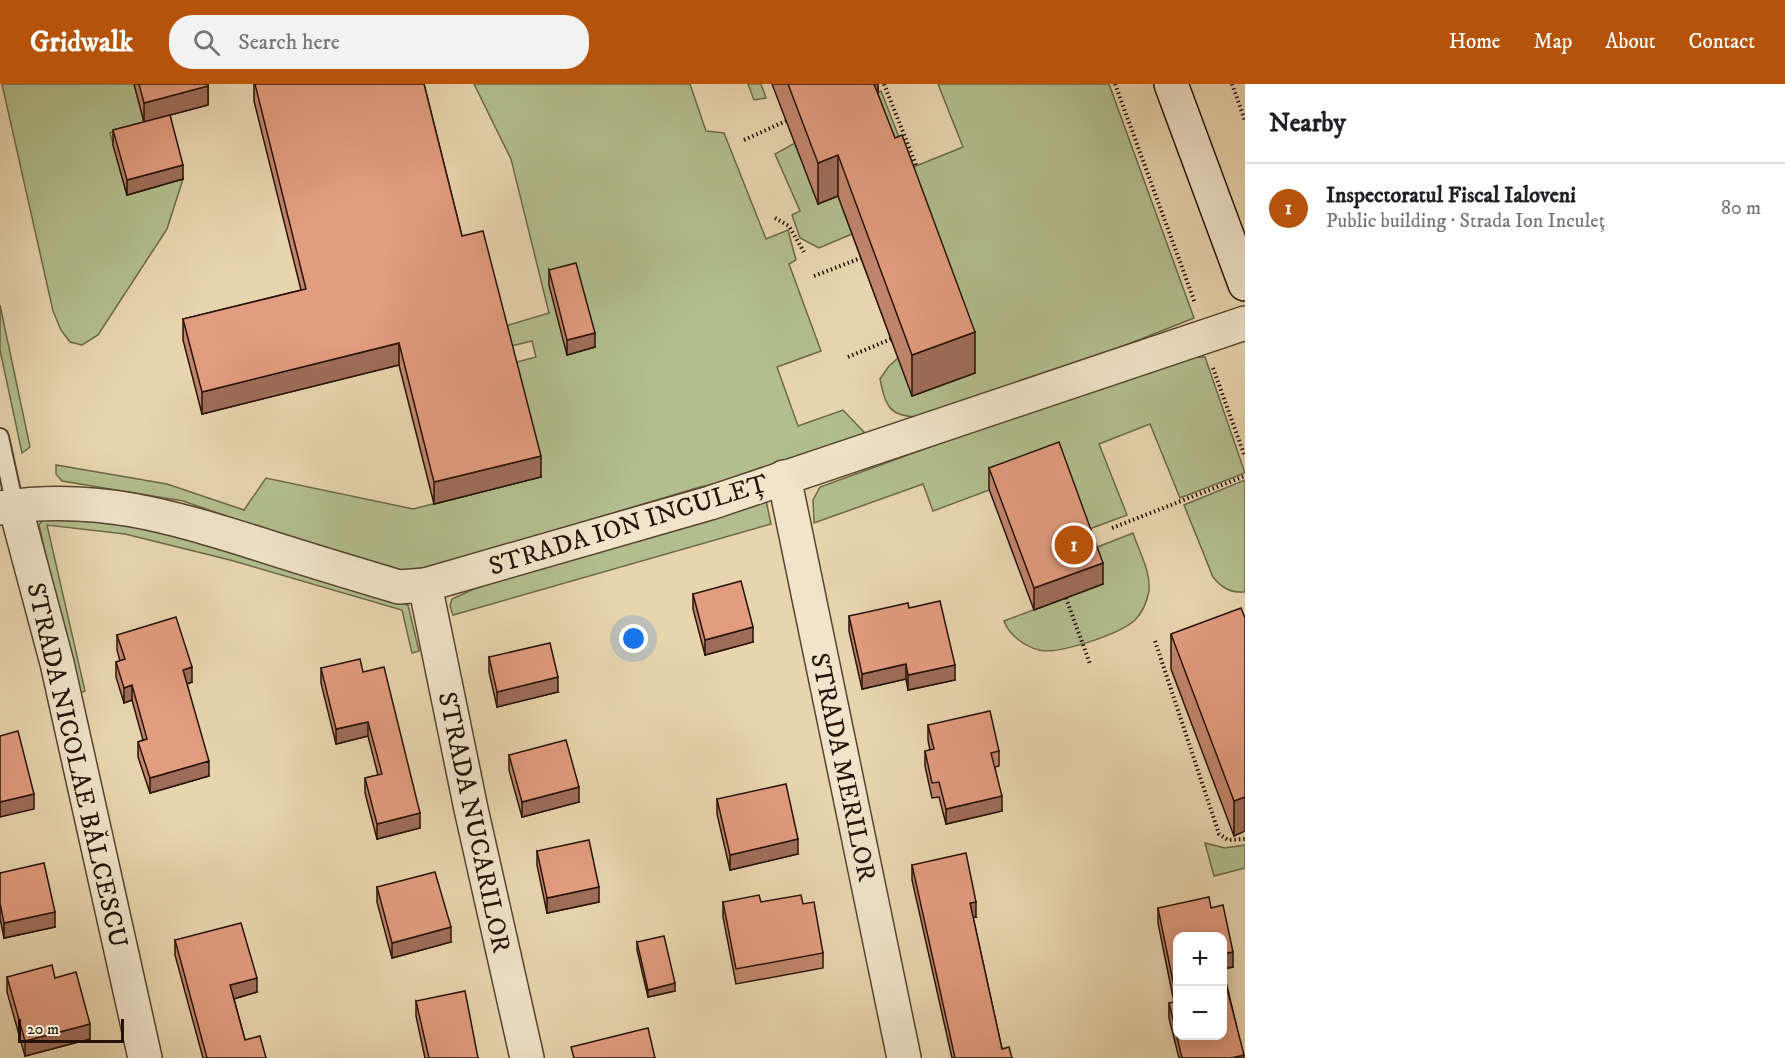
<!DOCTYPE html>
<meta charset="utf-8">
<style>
:root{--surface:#fff;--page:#f2f2f2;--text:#202124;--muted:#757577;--line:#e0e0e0;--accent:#b45309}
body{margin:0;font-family:"IM FELL DW Pica",serif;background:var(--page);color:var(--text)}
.controls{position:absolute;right:18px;bottom:18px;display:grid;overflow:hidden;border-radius:12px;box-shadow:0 3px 15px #0003}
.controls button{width:54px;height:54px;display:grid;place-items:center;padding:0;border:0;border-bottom:2px solid var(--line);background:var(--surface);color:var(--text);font:30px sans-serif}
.scale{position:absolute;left:18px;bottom:15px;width:106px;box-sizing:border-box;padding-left:6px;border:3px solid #271205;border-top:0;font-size:16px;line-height:21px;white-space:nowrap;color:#271205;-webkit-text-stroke:4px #f0e4ca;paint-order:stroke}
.you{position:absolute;left:634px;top:555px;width:21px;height:21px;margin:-15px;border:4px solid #fff;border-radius:50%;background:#1a73e8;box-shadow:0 0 0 9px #1a73e833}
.badge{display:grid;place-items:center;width:39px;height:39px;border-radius:50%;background:var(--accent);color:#fff;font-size:20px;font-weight:700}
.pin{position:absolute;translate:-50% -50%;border:3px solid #fff;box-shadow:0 2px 6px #0006}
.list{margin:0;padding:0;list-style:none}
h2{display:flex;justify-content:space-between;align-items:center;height:78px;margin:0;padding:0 24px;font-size:26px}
h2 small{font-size:20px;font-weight:400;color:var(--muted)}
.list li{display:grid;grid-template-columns:39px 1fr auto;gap:18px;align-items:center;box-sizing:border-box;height:90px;padding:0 24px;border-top:2px solid var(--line)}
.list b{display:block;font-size:22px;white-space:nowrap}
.list p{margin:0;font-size:20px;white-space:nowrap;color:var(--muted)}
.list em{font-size:20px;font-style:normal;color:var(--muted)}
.icon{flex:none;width:33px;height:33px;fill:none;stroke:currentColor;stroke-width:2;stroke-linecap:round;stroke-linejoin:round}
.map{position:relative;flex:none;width:1245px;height:974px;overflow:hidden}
header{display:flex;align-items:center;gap:36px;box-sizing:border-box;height:84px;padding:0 30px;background:var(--accent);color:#fff}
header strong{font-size:28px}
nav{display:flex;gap:33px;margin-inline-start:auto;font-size:21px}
.search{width:420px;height:54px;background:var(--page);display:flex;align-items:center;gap:15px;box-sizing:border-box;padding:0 21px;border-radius:24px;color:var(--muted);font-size:22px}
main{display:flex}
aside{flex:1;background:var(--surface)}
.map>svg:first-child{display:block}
.green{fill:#b2be8d;stroke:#6c6849;stroke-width:1.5}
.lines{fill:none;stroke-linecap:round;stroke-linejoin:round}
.lane-casing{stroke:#57432f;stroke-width:20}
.street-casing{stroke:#57432f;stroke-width:36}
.secondary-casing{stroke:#271205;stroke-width:36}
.path{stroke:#271205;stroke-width:4;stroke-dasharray:1.5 3;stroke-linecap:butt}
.lane{stroke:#f0e4ca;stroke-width:16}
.street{stroke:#f0e4ca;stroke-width:33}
.secondary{stroke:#f0e4ca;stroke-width:33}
.wall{fill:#c2866d;stroke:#271205;stroke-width:1.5}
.shaded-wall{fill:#9e6d59;stroke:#271205;stroke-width:1.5}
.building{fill:#e29c7f;stroke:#271205;stroke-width:1.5}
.labels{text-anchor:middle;stroke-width:6;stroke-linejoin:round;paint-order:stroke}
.street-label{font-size:26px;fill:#271205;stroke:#f0e4ca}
</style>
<header>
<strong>Gridwalk</strong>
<div class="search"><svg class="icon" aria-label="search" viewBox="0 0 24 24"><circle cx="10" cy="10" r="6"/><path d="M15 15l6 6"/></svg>Search here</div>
<nav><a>Home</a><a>Map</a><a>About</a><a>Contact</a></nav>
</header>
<main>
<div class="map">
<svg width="1245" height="974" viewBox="0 0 1245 974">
<rect width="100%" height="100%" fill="#e8d5ae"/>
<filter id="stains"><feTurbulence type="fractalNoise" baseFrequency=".00333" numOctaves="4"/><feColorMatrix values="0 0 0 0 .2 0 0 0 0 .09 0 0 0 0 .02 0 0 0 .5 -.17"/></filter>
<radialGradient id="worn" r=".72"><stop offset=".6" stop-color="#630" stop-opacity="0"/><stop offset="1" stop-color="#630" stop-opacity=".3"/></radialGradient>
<!-- green -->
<g class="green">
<polygon points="2,0 134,0 144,38 110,49 127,111 183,95 167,145 98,251 82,261 70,258 61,246 53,227"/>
<polygon points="474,0 690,0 706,47 724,49 766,155 788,146 796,176 789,180 821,267 777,283 798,342 843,326 864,348 863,354 796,381 700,403 409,490 388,488 183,417 62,397 56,390 56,381 167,400 244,426 266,394 413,425 541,393 513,279 536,273 532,257 507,263 502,243 549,229 511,75"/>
<polygon points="748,0 761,0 766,14 754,16"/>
<path d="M938 0H1109L1194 234 1093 274 921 333C890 333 886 324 880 295L889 282 898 274 839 115 852 150 819 164 800 154 792 131 800 127 775 70 795 59 819 120 872 11 881 7 911 84 963 63Z"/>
<polygon points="0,221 30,363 22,369 0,266"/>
<polygon points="1177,273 1205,273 1245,389 1180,414 1150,340 1099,360 1127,431 1084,447 1059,380 933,427 923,400 814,439 813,416 820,403"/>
<path d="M1245 396V508C1230 509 1222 504 1213 493L1184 421Z"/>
<polygon points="766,416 771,440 453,531 450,522 452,515 476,504"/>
<path d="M84 435C196 448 301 487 408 521L419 567 412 569 402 526 230 476 125 450 47 441 85 607 77 610 39 441 43 436Z"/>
<path d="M1133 449C1139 467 1151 488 1149 507 1147 517 1143 528 1135 536 1120 550 1058 571 1039 566 1024 562 1009 551 1004 537L1102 500 1090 466Z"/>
<polygon points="1205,759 1225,764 1245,761 1245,784 1214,792"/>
</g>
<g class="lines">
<!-- lane casing -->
<g class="lane-casing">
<polyline id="lane" points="0,353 15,422"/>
</g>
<!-- street casing -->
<g class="street-casing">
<g id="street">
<polyline points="784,393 904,974"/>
<polyline points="15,422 57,579 145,974"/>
<path d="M0 424C95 409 169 432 259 460 305 475 352 489 399 503L425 501 710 419 1245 239"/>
<polyline points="425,501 471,725 527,974"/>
</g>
</g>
<!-- secondary casing -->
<g class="secondary-casing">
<polyline id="secondary" points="1171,0 1245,200"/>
</g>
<!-- path -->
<g class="path">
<polyline points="884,0 916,81"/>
<polyline points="1115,0 1195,219"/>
<polyline points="1232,0 1245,37"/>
<polyline points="744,56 786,37"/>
<polyline points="775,134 789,142 804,168"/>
<polyline points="814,192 861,174"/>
<polyline points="848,273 891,255"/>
<polyline points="1213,284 1245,373"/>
<polyline points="1112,444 1245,392"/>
<polyline points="1066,514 1090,580"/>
<polyline points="1155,557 1219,750 1228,756 1245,755"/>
</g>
<!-- lane -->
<use href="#lane" class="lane"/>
<!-- street -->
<use href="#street" class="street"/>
<!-- secondary -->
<use href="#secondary" class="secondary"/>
</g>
<!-- wall -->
<g class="wall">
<polygon points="134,0 208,0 208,21 170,31 183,95 127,111 113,61 113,46 144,38"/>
<polygon points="254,0 424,0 462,152 541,393 434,420 399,281 202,330 183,256 183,235 301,206 254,17"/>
<polygon points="772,0 878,0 878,10 975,289 912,312 838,112 818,120"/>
<polygon points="549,186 595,263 567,271 549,201"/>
<polygon points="989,384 1103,500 1034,526 989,405"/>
<polygon points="693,510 753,558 705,571 693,525"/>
<polygon points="909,524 955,596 908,606 906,595 862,605 849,547 849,532"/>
<polygon points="1245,534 1234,752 1171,585 1171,550"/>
<polygon points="117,551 192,598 187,600 209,692 150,709 138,673 138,658 143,656 132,616 124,619 116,593 116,578 120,577 117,566"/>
<polygon points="489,573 558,608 497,623 489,588"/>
<polygon points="321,584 363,588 420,744 377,755 365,709 365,694 378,691 368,652 336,660 321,599"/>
<polygon points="928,641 999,667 999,682 995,683 1002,727 946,740 939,713 932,714 925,682 925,667 930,666 928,656"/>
<polygon points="509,671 579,718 522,733 509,686"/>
<polygon points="717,715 798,770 730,786 717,730"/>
<polygon points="537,767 599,818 547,829 537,781"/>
<polygon points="912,781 976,833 973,833 1002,965 1012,974 952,974 912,796"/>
<polygon points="0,789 55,843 4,854 0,834"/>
<polygon points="377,803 451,858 392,874 377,818"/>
<polygon points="723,818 761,818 803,820 823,869 823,884 736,900 723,833"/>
<polygon points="1158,824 1211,824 1233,883 1223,885 1244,974 1179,974 1169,934 1169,919 1174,918 1158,839"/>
<polygon points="175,856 257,908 234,915 245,956 266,974 203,974 175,871"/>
<polygon points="637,858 675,907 648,913 637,866"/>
<polygon points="7,893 55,894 90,955 25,972 7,908"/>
<polygon points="416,917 478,974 425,974 416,932"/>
</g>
<!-- shaded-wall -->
<g class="shaded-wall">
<polygon points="868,0 878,0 878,24"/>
<polygon points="208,2 208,21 144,38 144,19"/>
<polygon points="838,71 838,112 818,120 818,79"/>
<polygon points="183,81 183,95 127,111 127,96"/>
<polygon points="975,248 975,289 912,312 912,271"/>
<polygon points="595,249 595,263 567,271 567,256"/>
<polygon points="399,259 399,281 202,330 202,308"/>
<polygon points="541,372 541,393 434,420 434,398"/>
<polygon points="1103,479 1103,500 1034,526 1034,504"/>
<polygon points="753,543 753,558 705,571 705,556"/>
<polygon points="906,580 906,595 862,605 862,590"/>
<polygon points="955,581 955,596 908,606 908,591"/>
<polygon points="192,583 192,598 183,601 183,586"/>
<polygon points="558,593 558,608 497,623 497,608"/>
<polygon points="132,601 132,616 124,619 124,604"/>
<polygon points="368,638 368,652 336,660 336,645"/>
<polygon points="209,677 209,692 150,709 150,694"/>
<polygon points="579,703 579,718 522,733 522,718"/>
<polygon points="34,710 34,725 0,733 0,718"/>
<polygon points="1002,712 1002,727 946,740 946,725"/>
<polygon points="1245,713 1245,747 1234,752 1234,717"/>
<polygon points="420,729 420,744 377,755 377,740"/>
<polygon points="798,755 798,770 730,786 730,771"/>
<polygon points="599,803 599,818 547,829 547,814"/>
<polygon points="976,818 976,833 970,834 970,819"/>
<polygon points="55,828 55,843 4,854 4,839"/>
<polygon points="451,843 451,858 392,874 392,859"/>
<polygon points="1233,868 1233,883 1222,885 1222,870"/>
<polygon points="257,894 257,908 230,916 230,901"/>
<polygon points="675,899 675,907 648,913 648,906"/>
<polygon points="90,940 90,955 25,972 25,957"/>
<polygon points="1244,971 1244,974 1231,974"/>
</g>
<!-- building -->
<g class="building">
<polygon points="139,0 208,0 208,2 144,19"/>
<polygon points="255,0 424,0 462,152 483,147 541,372 434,398 399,259 202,308 183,235 306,205"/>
<polygon points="788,0 874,0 895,54 902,51 975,248 912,271 838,71 818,79"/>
<polygon points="170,31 183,81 127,96 113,46"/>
<polygon points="576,179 595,249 567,256 549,186"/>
<polygon points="1059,358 1103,479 1034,504 989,384"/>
<polygon points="741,497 753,543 705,556 693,510"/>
<polygon points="940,517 955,581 908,591 906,580 862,590 849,532 908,519 909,524"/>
<polygon points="1241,524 1245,534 1245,713 1234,717 1171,550"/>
<polygon points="176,533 192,583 183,586 209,677 150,694 138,658 147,655 132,601 124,604 116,578 125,575 117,551"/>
<polygon points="550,559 558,593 497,608 489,573"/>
<polygon points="360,575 363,588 384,583 420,729 377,740 365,694 382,690 368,638 336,645 321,584"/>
<polygon points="990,627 999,667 991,669 1002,712 946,725 939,698 932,699 925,667 934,665 928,641"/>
<polygon points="18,647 34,710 0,718 0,652"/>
<polygon points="566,656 579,703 522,718 509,671"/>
<polygon points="786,700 798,755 730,771 717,715"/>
<polygon points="589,756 599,803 547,814 537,767"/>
<polygon points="966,769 976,818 970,819 1002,965 1009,963 1012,974 955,974 912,781"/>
<polygon points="44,779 55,828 4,839 0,819 0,789"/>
<polygon points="435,788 451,843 392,859 377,803"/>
<polygon points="759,811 761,818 801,811 803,820 814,818 823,869 736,885 723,818"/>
<polygon points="1209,813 1211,824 1223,821 1233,868 1222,870 1222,852 1178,852 1178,951 1222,951 1222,885 1244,971 1231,974 1182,974 1169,919 1177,917 1158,824"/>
<polygon points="241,839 257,894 230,901 245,956 260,952 266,974 207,974 175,856"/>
<polygon points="664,852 675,899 648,906 637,858"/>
<polygon points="52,881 55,894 76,888 90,940 25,957 7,893"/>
<polygon points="465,907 478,974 429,974 416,917"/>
<polygon points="648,944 655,974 574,974 571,963"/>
</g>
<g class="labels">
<!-- street labels -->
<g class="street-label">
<text transform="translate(628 440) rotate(-17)" y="9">STRADA ION INCULEȚ</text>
<text transform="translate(78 681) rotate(77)" y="9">STRADA NICOLAE BĂLCESCU</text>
<text transform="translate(844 683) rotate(78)" y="9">STRADA MERILOR</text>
<text transform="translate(475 738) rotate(78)" y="9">STRADA NUCARILOR</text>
</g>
</g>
<rect width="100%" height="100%" filter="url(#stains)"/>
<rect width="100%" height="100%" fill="url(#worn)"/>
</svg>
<div class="controls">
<button>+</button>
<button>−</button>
</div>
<div class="scale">20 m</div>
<div class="you"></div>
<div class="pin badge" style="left:1074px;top:461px">1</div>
</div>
<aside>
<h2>Nearby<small></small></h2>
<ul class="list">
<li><span class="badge">1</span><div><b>Inspectoratul Fiscal Ialoveni</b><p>Public building · Strada Ion Inculeț</p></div><em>80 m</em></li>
</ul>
</aside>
</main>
